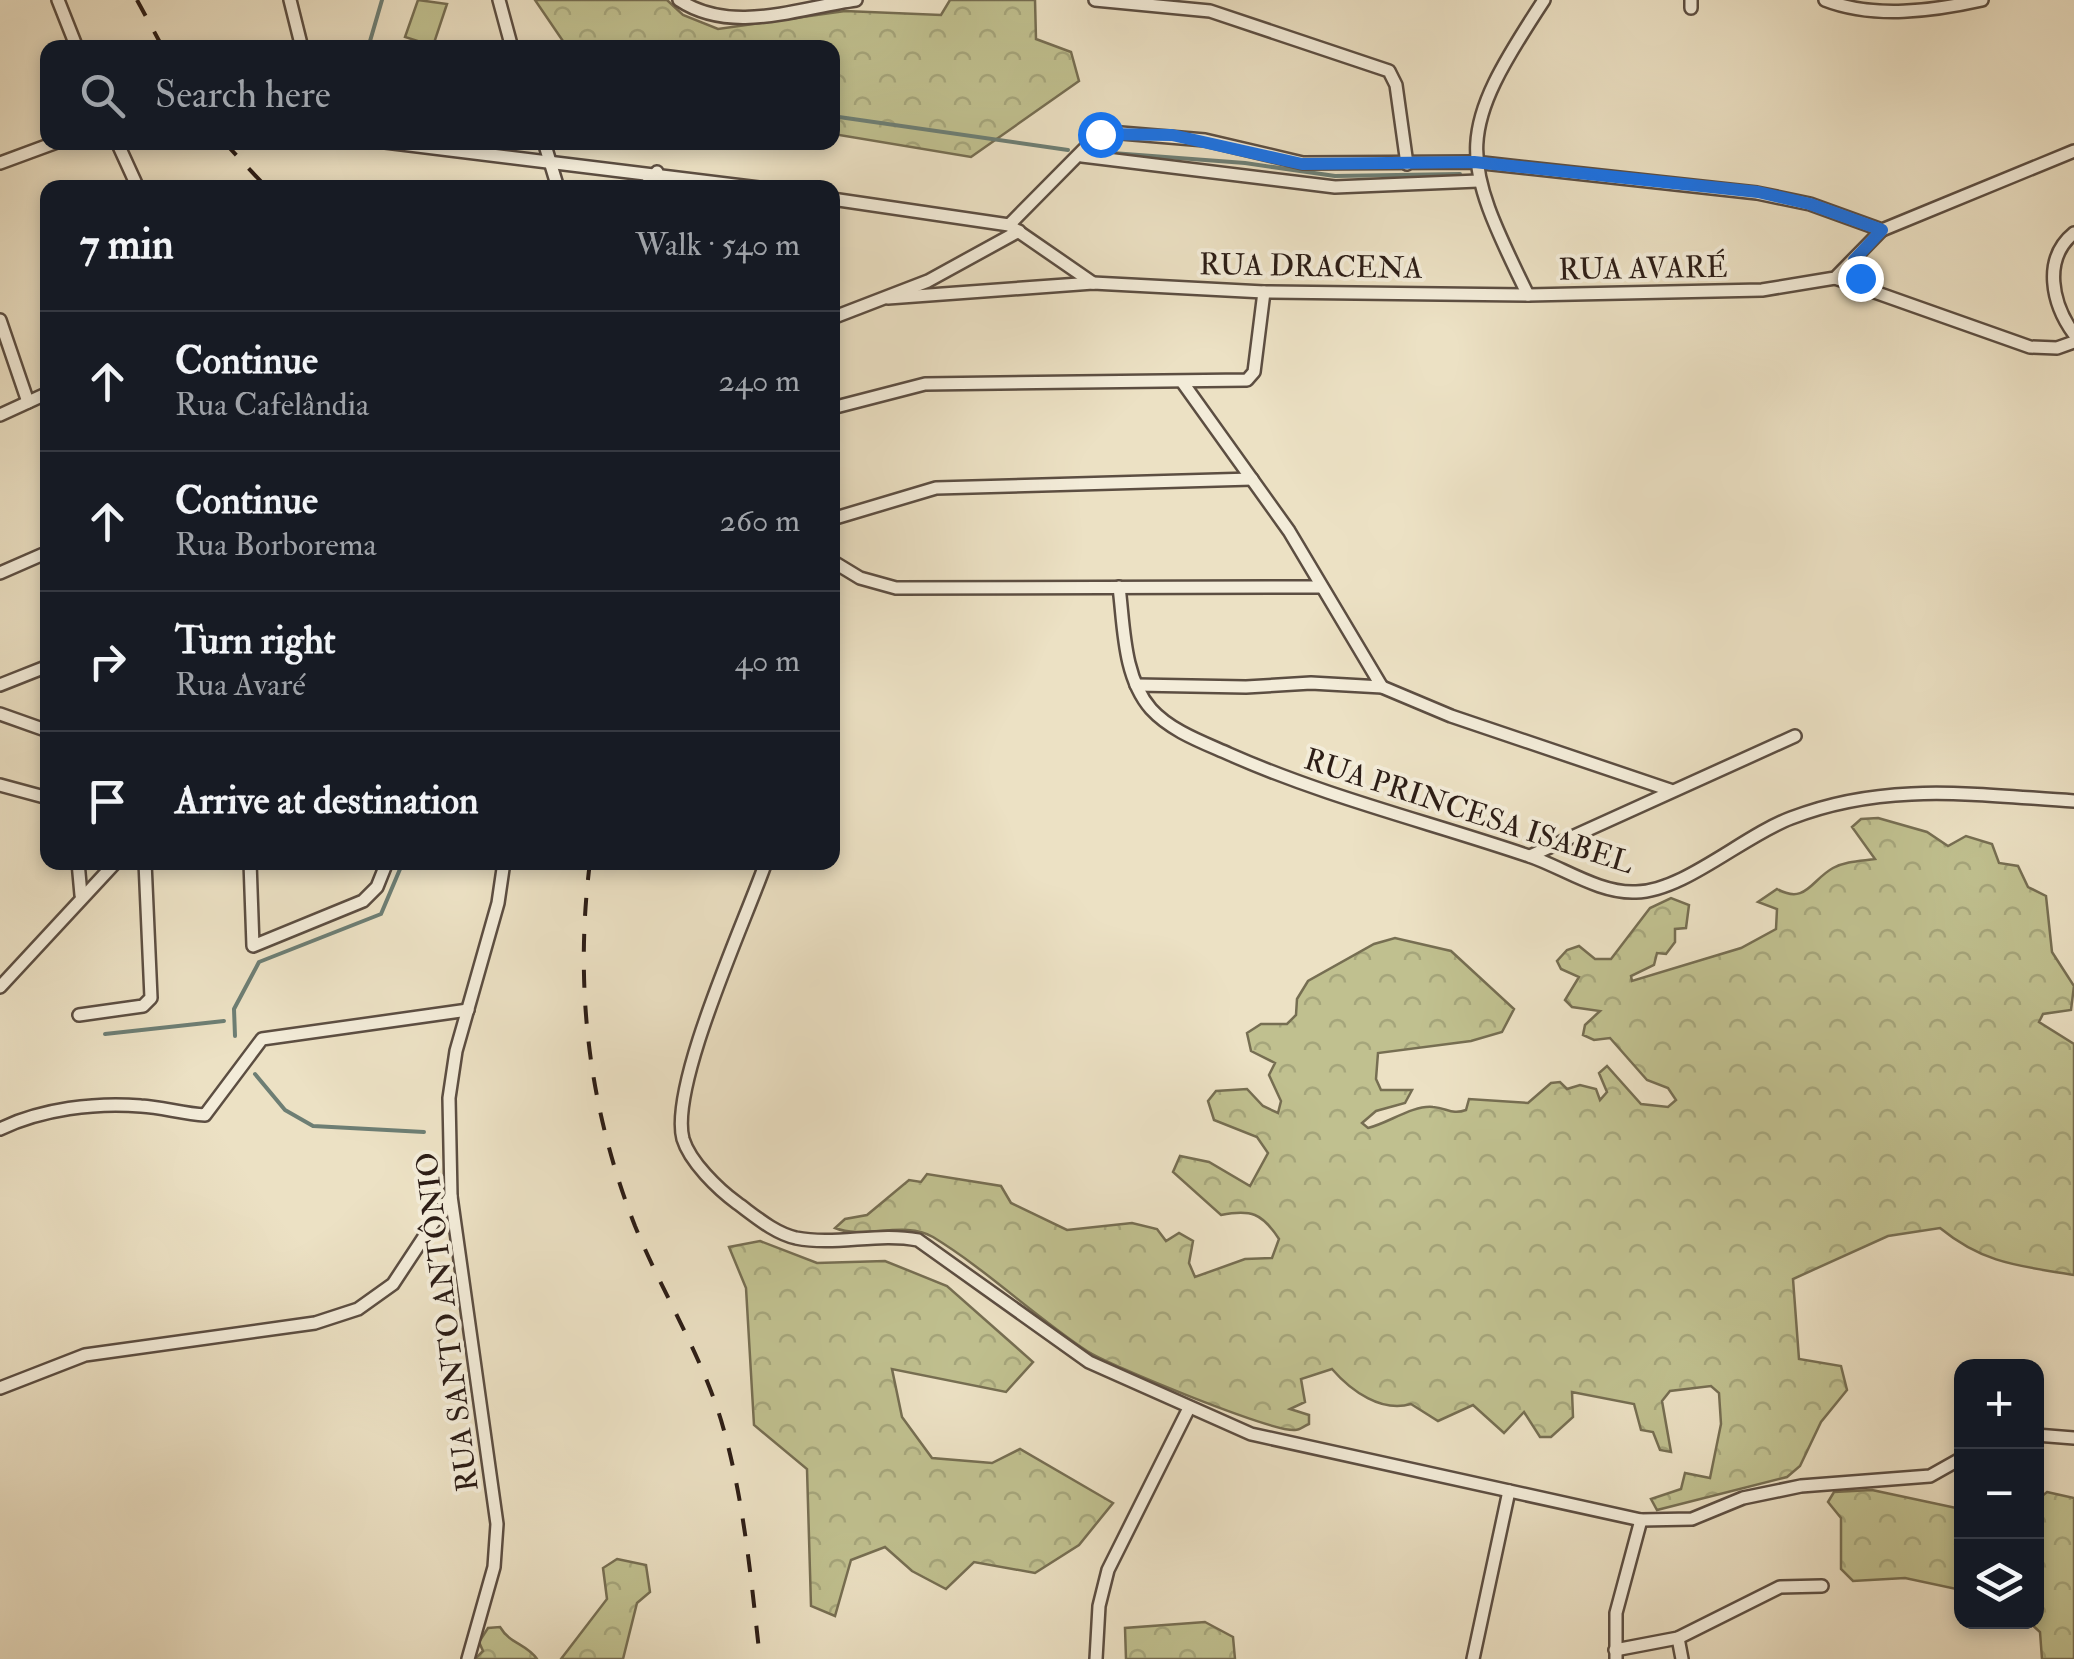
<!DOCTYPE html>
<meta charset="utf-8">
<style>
:root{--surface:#171b24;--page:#242831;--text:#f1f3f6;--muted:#9ea1a6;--line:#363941}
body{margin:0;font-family:"IM FELL Double Pica",serif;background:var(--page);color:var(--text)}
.controls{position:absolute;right:30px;bottom:30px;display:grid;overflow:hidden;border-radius:20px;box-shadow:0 5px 15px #0003}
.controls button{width:90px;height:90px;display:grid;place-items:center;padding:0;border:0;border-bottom:2px solid var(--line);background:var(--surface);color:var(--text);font:50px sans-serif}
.stop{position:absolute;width:30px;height:30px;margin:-22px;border:8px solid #1a73e8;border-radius:50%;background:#fff}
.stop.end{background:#1a73e8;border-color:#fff;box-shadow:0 2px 10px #0008}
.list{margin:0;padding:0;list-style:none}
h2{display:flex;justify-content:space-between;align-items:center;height:130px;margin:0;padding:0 40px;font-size:42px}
h2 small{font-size:32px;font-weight:400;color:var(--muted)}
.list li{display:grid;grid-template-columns:65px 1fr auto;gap:30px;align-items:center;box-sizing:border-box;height:140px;padding:0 40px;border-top:2px solid var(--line)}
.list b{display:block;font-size:38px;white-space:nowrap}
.list p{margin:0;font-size:32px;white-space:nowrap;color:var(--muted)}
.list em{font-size:32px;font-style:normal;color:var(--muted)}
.icon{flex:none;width:55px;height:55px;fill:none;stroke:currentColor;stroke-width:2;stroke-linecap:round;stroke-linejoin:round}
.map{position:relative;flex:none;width:2074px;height:1659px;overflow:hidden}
.search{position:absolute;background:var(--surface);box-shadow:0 5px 15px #0003;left:40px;top:40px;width:800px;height:110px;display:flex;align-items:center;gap:25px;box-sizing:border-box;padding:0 35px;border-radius:20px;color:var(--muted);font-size:38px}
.panel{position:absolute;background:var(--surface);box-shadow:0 5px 15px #0003;left:40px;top:180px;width:800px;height:690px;border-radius:20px}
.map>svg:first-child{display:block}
.grass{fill:#c0c08f;stroke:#766e52;stroke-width:2.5}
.forest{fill:url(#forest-crowns);stroke:#766e52;stroke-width:2.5}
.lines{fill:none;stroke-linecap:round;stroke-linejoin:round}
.stream{stroke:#6d7e74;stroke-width:4}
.street-casing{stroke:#5c4e42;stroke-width:16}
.street{stroke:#f3ecd9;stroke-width:11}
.rail{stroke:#2c1d16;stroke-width:4;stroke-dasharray:18 18;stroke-linecap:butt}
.route{stroke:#1a73e8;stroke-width:12}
.labels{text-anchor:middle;stroke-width:8;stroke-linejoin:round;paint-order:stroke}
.street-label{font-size:30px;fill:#2c1d16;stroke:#f3ecd9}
</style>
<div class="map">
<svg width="2074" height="1659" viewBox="0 0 2074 1659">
<defs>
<pattern id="forest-crowns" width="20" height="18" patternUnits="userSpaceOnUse" patternTransform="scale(2.5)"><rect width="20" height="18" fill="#c0c08f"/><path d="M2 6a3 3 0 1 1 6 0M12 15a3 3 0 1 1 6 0" fill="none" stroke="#a5a57b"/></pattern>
</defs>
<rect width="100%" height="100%" fill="#ece1c4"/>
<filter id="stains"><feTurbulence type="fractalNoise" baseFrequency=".002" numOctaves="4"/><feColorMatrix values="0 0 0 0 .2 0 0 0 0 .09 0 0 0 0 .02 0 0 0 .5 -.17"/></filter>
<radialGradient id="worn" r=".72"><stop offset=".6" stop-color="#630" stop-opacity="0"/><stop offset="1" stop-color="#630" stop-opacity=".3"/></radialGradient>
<!-- grass -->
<polygon class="grass" points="418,0 447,4 433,46 405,37"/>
<!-- forest -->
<g class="forest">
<polygon points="535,0 667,0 683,15 718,29 845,11 941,15 950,0 1035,0 1036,39 1071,52 1079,81 971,157 833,134 832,48 567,47"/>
<path d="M1878 818 1927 832 1948 846 1966 836 1992 844 1999 863 2018 866 2028 887 2046 896 2052 952 2074 986 2071 1010 2043 1014 2039 1022 2074 1044V1275C2020 1266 1984 1264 1940 1228L1888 1236 1793 1279 1799 1359 1841 1366 1847 1390 1821 1422 1800 1466 1787 1477 1657 1510 1651 1499 1681 1489 1685 1473 1710 1478 1721 1424 1719 1393 1711 1386 1670 1391 1662 1401 1671 1452 1660 1450 1653 1432 1641 1430 1634 1404 1572 1392 1573 1417 1551 1437H1540L1524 1412 1504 1433 1473 1405 1438 1421 1411 1404C1382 1413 1351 1391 1332 1369L1301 1379 1305 1402 1290 1409 1309 1415V1424C1304 1426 1300 1430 1295 1430 1272 1432 1110 1366 1087 1351 1034 1316 987 1270 933 1237 904 1220 864 1240 835 1228L845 1219 867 1215 909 1180 921 1182 927 1174 1001 1186 1011 1203 1067 1230 1132 1223 1157 1229 1166 1241 1179 1233 1193 1241 1189 1263 1195 1277 1245 1259 1272 1258 1279 1239C1262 1213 1251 1209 1221 1215L1173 1172 1180 1156 1209 1162 1250 1186 1268 1153 1257 1137 1214 1120 1208 1101 1216 1091 1247 1089 1263 1106 1278 1113 1281 1101 1269 1075 1275 1063 1251 1051 1247 1033 1261 1024H1287L1296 1015 1297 999 1308 981 1374 944 1395 938 1451 951 1514 1009 1502 1032 1471 1041 1378 1053 1376 1079 1381 1090H1412L1405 1103 1376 1111 1362 1123 1368 1128C1389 1123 1412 1105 1433 1107 1447 1108 1452 1115 1466 1110L1469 1099 1528 1103 1551 1083 1560 1082 1567 1089 1580 1085 1596 1089 1600 1100 1607 1092 1599 1073 1607 1066 1641 1104 1668 1107 1676 1100 1668 1088 1647 1080 1610 1038 1594 1040 1583 1035 1585 1025 1600 1011 1572 1007 1565 1000 1579 977 1561 969 1557 961 1567 950 1579 946 1595 959H1611L1650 908 1671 898 1689 905 1686 928 1675 929V942L1666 954 1657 953 1654 965 1631 976 1632 981 1741 948 1776 929 1777 909 1758 902 1777 889C1806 905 1811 880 1833 868 1846 861 1861 861 1875 859L1852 827 1861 819Z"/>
<polygon points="760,1241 817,1263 885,1261 947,1286 1033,1362 1006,1392 892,1369 902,1417 932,1458 992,1463 1020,1449 1113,1503 1079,1545 1035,1573 974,1562 946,1589 912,1571 885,1547 851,1560 835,1616 811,1606 807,1469 754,1425 746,1288 729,1247"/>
<polygon points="1872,1490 1961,1509 1961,1590 1905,1578 1853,1581 1841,1569 1841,1518 1828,1502 1834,1492"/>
<polygon points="2047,1492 2074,1498 2074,1659 2042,1659 2040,1632 2029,1622 2036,1622 2037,1500"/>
<polygon points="617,1559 646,1565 650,1592 637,1603 623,1659 561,1659 607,1599 603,1568"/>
<polygon points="1205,1622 1233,1637 1235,1659 1126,1659 1125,1628"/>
<path d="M500 1627C510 1644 527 1644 537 1659H475L483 1651 479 1642 488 1628Z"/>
</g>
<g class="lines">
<!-- stream -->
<g class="stream">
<polyline points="368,48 382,0"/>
<polyline points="832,116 1068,150"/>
<polyline points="1099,152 1245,163 1335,176 1460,174"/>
<polyline points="105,1034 224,1021"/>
<polyline points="235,1036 234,1009 259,962 381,914 403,862"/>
<polyline points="255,1074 285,1110 313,1126 424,1132"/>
</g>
<!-- street casing -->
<g class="street-casing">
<g id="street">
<polyline points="58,0 77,48"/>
<polyline points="290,0 302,48"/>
<polyline points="499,0 512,48"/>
<path d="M679 0C732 35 798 8 856 0"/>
<polyline points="1095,0 1210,11 1389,71 1396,85 1407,164"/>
<polyline points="1691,0 1691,8"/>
<path d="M1825 0C1874 19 1933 11 1982 0"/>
<polyline points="117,142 138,188"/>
<polyline points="385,142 759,188"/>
<polyline points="544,142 558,188"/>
<polyline points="1082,156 1335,187 1478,181"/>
<polyline points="0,163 57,142"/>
<polyline points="643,188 657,172"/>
<polyline points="832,199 1009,225 1093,283"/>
<polyline points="1009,225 1096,137 1109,132 1205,140 1303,163 1474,162 1757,193 1810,204 1882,230 2074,151"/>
<path d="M2074 233C2042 259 2052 304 2074 334"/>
<polyline points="1835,278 2030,347 2057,348 2074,342"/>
<path d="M1528 295C1458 153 1456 134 1544 0"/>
<polyline points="888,298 1093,283 1264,292 1528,295 1762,290 1835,278 1882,230"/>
<polyline points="832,318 928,281 1019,231"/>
<polyline points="0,320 28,402"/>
<polyline points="1183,383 1289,531 1382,687"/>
<polyline points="832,408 925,384 1247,380 1254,372 1264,292"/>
<polyline points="0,415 48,393"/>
<polyline points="832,519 936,488 1252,479"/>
<polyline points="832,561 860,578 896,588 1321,587"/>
<polyline points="0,573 48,552"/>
<path d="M1119 587C1124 626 1123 677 1151 709 1171 731 1202 742 1229 754 1326 797 1429 822 1529 856 1562 867 1600 894 1636 892 1684 891 1743 836 1791 818 1886 781 1976 795 2074 801"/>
<polyline points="0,685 48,666"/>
<polyline points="1136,685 1246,687 1311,683 1382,687 1451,716 1670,790"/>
<polyline points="0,714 48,731"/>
<polyline points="0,785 48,798"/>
<polyline points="1530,856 1795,736"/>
<polyline points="78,862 81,895"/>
<polyline points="250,862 253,946 363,901 377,887 387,862"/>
<path d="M766 862C745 922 669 1086 683 1139 690 1162 718 1189 737 1203 755 1216 774 1233 796 1238 836 1246 878 1232 918 1240L1089 1362 1251 1434 1641 1520 1692 1519 1743 1498 1801 1486 1930 1476 1962 1458"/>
<polyline points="0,987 116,862"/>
<polyline points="79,1015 143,1006 151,998 145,862"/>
<path d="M0 1129C41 1109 96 1102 141 1106 162 1107 183 1114 205 1115L262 1039 468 1010"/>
<polyline points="0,1388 85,1355 315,1323 358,1309 393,1284 451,1196"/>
<polyline points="2036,1435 2074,1438"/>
<polyline points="1678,1638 1682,1659"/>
<polyline points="1615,1650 1678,1638 1780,1587 1822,1586"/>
<polyline points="468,1659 494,1567 497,1524 451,1196 449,1098 456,1051 498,903 504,862"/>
<polyline points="1096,1659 1099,1606 1108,1570 1189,1408"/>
<polyline points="1473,1659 1509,1491"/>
<polyline points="1616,1659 1616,1613 1641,1520"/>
</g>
</g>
<!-- street -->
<use href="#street" class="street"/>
<!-- rail -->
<g class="rail">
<polyline points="137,0 163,48"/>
<polyline points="224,142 267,188"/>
<path d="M590 862C574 988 589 1109 635 1226 662 1292 700 1352 721 1420 744 1498 751 1579 760 1659"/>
</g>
</g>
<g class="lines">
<!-- route -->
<polyline class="route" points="1100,134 1172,135 1302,164 1474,162 1758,192 1810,204 1882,230 1854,260 1860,278"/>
</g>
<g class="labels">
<!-- street labels -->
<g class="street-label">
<text transform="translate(1311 266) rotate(1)" y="10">RUA DRACENA</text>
<text transform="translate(1643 268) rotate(-1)" y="10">RUA AVARÉ</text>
<text transform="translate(1469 811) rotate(18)" y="10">RUA PRINCESA ISABEL</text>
<text transform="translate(447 1322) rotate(-97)" y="10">RUA SANTO ANTÔNIO</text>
</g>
</g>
<rect width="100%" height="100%" filter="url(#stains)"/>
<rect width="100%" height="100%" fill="url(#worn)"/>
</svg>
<div class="controls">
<button>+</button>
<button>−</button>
<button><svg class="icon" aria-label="layers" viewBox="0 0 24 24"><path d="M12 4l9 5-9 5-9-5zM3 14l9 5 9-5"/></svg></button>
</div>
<div class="stop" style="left:1100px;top:134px"></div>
<div class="stop end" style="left:1860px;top:278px"></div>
<div class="search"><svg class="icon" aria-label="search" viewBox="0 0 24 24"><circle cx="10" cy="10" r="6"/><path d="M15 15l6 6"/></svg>Search here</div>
<section class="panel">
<h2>7 min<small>Walk · 540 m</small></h2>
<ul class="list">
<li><svg class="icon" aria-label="ahead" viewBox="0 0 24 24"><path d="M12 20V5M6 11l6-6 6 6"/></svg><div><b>Continue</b><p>Rua Cafelândia</p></div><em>240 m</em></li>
<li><svg class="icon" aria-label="ahead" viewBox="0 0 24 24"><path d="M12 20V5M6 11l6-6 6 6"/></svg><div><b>Continue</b><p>Rua Borborema</p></div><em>260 m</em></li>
<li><svg class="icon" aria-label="right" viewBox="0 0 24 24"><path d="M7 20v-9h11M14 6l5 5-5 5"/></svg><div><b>Turn right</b><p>Rua Avaré</p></div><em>40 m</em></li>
<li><svg class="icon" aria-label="arrive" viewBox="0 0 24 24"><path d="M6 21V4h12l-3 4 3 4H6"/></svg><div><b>Arrive at destination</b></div></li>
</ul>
</section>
</div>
